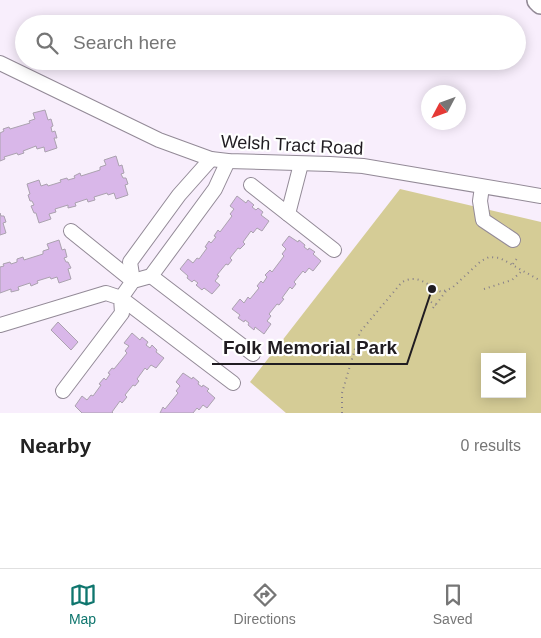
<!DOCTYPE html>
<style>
:root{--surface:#fff;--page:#f2f2f2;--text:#222;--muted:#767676;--line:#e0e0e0;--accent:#0f766e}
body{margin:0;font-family:Helvetica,sans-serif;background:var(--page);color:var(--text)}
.controls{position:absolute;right:15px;bottom:15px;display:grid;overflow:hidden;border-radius:0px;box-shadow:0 2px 12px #0003}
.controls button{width:45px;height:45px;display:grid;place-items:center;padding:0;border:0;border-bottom:1px solid var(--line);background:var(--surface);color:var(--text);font:25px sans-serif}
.compass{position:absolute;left:421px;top:85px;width:45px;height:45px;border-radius:50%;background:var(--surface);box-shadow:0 2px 12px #0003;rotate:229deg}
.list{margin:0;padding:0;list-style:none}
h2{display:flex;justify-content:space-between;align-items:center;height:65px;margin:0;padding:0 20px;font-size:21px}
h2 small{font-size:16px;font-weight:400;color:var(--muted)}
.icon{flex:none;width:28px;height:28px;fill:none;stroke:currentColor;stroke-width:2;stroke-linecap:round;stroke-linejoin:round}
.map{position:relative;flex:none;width:541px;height:413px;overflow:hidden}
.search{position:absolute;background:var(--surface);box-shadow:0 2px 12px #0003;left:15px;right:15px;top:15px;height:55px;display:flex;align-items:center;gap:12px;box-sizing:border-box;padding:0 18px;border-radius:28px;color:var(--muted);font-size:19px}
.sheet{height:155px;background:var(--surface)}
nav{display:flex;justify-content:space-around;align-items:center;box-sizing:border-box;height:70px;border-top:1px solid var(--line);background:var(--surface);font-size:14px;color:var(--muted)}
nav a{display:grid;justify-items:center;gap:2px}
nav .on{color:var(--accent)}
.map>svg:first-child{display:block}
.green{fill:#d5cc96;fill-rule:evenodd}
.building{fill:#d9b7e9;stroke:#aba2af}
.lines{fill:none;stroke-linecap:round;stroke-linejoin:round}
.minor-casing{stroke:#938a97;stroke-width:16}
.highway-casing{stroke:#938a97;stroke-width:24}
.path{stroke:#867f89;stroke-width:2;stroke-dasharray:1 4;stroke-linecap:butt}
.minor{stroke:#fff;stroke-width:14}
.highway{stroke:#fff;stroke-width:21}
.labels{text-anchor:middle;stroke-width:4.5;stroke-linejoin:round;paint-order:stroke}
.street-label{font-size:18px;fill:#201c21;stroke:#fff}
.leader{fill:none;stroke:#201c21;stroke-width:2}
.callout-dot{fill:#201c21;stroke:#fff;stroke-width:2}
.callout-label{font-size:19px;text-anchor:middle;font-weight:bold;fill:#201c21;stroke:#fff;stroke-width:4.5;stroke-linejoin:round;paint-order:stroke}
</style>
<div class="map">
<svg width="541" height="413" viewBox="0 0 541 413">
<rect width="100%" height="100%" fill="#f8eefc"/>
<!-- green -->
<path class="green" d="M400 189 541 222V413H286L250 382ZM485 357H522V394H485Z"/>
<!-- building -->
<g class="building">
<polygon points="45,110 48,120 51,119 53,126 51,127 52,132 55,131 57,138 54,138 57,148 45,152 44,147 37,149 36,146 23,151 24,153 18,155 17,153 4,157 5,159 0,161 0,133 4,131 3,129 9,127 10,129 30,123 29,121 35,119 33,113"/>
<polygon points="116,156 119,166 122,165 124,173 121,174 123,178 126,178 128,184 125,185 128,195 116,199 114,193 108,195 107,193 94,197 95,200 88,202 87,199 75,203 76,206 68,208 68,205 55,209 56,212 49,214 51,219 39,223 36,213 34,213 31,206 34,205 32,201 30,201 28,195 30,194 27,184 39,180 41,186 47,184 48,186 61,182 60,180 67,178 68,180 75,178 74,176 80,173 81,176 100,170 100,167 106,165 104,160"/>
<polygon points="237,196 246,203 248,200 254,205 252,207 256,210 258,208 263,212 261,215 269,221 262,231 257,228 253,233 251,231 243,242 245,244 240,249 238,248 230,258 232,260 228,265 226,264 217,275 219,276 215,281 220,285 212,294 204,288 202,290 196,285 198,283 194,280 192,282 187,278 188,276 180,269 188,259 193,263 197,258 199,259 207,248 205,247 209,241 211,243 216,237 214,236 218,230 220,232 232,216 230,214 234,209 230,206"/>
<polygon points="0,213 1,216 4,216 6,222 3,223 6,233 0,235"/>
<polygon points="289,236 298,242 299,240 305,245 304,247 308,250 309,248 315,252 313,254 321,261 313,271 309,268 305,273 303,271 294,282 296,284 292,289 290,287 282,298 284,299 279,305 277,304 269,314 271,316 267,321 271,324 264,334 255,327 254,330 248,325 249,323 245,320 244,322 238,318 240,315 232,309 240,299 244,303 248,297 250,299 259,288 257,286 261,281 263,283 267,277 265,275 270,270 272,272 284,256 282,254 286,249 282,245"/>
<polygon points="59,240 62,250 65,249 67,257 64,258 66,262 68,262 71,268 68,269 71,279 59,283 57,277 51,279 50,277 37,281 38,283 31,286 30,283 18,287 19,290 11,292 11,289 0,293 0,267 4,266 3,264 10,262 11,264 17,262 17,259 23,257 24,260 43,254 43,251 49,249 47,244"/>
<polygon points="58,322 78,342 71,350 51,330"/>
<polygon points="132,333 140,340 142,337 148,342 146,345 150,348 152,345 157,350 156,352 164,358 156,368 151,365 147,370 145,368 137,379 139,381 135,386 133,385 125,395 127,397 122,403 120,401 112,412 113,413 82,413 75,406 82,396 87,400 91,395 93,396 101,385 99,384 104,378 106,380 110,374 108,373 112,368 114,369 127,353 125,351 129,346 124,343"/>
<polygon points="183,373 192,379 193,377 199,382 198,384 202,387 203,385 209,389 207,391 215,398 207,408 203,405 199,410 197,408 193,413 160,413 163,407 165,409 178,393 176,391 180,386 176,382"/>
</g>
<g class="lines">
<!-- minor casing -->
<g class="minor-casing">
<g id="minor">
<polyline points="0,63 159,140 211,159 228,161 330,164 363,166 541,196"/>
<polyline points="228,161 215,189 151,276 133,281 121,298 233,383"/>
<polyline points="301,164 288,214 334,250"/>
<polyline points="251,185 288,214"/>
<polyline points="482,187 480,201 483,220 513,240"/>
<polyline points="71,231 133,281"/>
<polyline points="151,276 253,354"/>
<polyline points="133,281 130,262 179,195 211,159"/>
<polyline points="0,325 106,293 121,298 122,313 63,391"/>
</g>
</g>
<!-- highway casing -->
<g class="highway-casing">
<polyline id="highway" points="538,0 541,3"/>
</g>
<!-- path -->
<g class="path">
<polyline points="513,264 518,257"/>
<polyline points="484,289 512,280 523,270"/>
<polyline points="431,302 436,305"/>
<polyline points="433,308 447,290"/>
<path d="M342 413V393L360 332 402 282C418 274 426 284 441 292L452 288 481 261 489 257 500 258 541 281"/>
</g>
<!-- minor -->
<use href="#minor" class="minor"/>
<!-- highway -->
<use href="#highway" class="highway"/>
</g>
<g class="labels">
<!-- street labels -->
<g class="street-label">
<text transform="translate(292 145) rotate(3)" y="6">Welsh Tract Road</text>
</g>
</g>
<!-- callouts -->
<path class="leader" d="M432 289L407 364H212"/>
<circle class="callout-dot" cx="432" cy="289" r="5"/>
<g class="callout-label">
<text x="310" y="354">Folk Memorial Park</text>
</g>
</svg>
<div class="controls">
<button><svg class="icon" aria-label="layers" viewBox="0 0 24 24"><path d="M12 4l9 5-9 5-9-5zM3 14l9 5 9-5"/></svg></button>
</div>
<svg class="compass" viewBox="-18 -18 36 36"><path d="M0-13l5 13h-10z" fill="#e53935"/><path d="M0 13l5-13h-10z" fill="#767676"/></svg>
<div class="search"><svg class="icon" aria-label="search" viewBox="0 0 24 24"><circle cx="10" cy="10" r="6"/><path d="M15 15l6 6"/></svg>Search here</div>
</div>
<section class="sheet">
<h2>Nearby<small>0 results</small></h2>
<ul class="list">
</ul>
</section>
<nav>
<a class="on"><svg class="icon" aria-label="map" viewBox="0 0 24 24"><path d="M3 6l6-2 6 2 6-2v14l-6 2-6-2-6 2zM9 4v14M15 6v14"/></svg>Map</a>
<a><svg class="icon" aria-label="directions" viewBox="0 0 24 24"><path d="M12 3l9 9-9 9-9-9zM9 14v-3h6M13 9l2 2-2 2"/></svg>Directions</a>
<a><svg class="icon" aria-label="saved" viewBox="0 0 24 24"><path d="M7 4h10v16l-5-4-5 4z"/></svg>Saved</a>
</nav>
